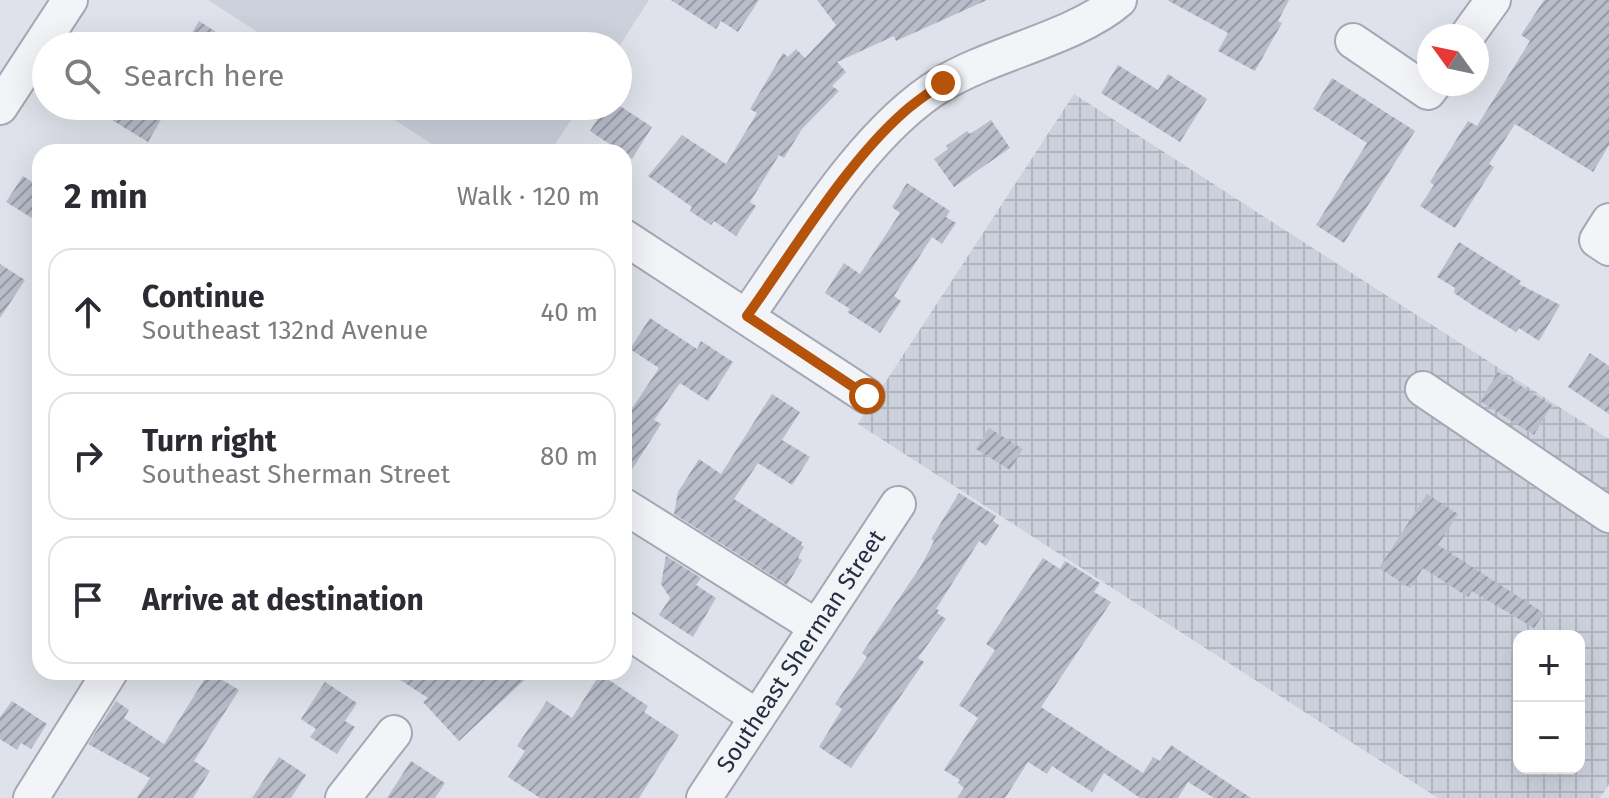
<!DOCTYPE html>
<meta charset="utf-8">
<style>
:root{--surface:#fff;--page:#f7f7f7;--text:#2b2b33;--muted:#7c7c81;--line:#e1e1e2}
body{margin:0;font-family:"Fira Sans",sans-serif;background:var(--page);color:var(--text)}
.controls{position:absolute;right:24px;bottom:24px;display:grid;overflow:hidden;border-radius:16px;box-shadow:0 8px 32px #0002}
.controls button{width:72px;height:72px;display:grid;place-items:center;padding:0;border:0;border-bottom:2px solid var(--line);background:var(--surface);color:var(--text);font:40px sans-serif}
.compass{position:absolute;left:1417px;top:24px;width:72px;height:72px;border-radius:50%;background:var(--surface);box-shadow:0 8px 32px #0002;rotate:303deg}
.stop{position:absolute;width:24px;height:24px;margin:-18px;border:6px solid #b45309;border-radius:50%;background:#fff}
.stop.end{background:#b45309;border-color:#fff;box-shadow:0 2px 8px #0008}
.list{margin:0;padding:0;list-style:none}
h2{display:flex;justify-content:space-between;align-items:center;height:104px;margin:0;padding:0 32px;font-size:34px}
h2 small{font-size:26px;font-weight:400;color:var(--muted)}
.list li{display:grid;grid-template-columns:52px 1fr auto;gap:24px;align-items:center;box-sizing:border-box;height:128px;margin:0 16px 16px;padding:0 16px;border:2px solid var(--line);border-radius:24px}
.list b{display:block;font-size:30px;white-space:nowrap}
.list p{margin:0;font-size:26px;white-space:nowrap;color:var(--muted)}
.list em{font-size:26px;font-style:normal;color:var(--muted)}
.icon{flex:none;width:44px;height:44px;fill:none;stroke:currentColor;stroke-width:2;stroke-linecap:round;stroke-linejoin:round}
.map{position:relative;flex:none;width:1609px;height:798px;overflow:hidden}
.search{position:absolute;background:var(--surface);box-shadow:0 8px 32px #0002;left:32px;top:32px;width:600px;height:88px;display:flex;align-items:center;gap:20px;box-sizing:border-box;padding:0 28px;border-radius:44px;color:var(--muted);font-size:30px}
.panel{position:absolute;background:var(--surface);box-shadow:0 8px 32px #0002;left:32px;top:144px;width:600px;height:536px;border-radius:24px}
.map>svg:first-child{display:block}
.built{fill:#cdd1dc}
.industrial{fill:url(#industrial-grid);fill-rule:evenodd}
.building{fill:url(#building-hatch)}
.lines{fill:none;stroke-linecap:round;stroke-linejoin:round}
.minor-casing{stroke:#a4a8b5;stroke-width:38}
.minor{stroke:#f2f4f8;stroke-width:34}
.route{stroke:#b45309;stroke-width:10}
.labels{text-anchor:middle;stroke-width:7;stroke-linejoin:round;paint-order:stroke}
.street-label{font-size:24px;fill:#262e43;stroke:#eff1f7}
</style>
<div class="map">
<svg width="1609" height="798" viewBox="0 0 1609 798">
<defs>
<pattern id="industrial-grid" width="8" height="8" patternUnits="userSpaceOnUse" patternTransform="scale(2)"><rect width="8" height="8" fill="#cdd1dc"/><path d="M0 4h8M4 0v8" fill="none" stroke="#b0b4be"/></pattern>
<pattern id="building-hatch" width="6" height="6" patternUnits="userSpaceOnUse" patternTransform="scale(2)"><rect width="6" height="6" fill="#b9bdca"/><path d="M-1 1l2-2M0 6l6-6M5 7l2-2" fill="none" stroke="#969aa6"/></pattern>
</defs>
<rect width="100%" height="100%" fill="#dfe2ea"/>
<!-- built -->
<g class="built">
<polygon points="208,0 649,0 618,48 279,46"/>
<polygon points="373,106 580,106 550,152 444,152"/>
</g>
<!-- industrial -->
<path class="industrial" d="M1074 94 1609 439V784L1600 798H1438L858 424ZM1519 636H1579V768H1519Z"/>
<!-- building -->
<g class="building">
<polygon points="671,0 759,0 738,32 721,21 716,29"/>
<polygon points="817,0 987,0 896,41 894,36 837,62 846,72 832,86 839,91 802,129 784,158 779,155 750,202 756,206 736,236 714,221 711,225 690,211 692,207 648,176 682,135 726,164 757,113 750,109 783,53 788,57 796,49 805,58 836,25"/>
<polygon points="1167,0 1289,0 1278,21 1282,23 1255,71 1218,51 1228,33"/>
<polygon points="1544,0 1609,0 1609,145 1593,172 1515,124 1489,164 1494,167 1455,228 1420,206 1434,185 1430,182 1468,121 1477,126 1530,41 1521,35"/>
<polygon points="199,21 238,46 184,46"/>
<polygon points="1118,65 1158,90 1168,74 1207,99 1180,142 1101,93"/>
<polygon points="1332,78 1415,131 1344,243 1316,225 1367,143 1313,109"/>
<polygon points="89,106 169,106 148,142"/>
<polygon points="606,106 620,106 652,127 632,159 590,131"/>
<polygon points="991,120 1010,148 954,187 934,159 948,149 946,146 967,131 970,134"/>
<polygon points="23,176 40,187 40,223 6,202"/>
<polygon points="907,183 950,211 946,217 956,223 942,244 932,237 894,296 901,301 880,333 847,312 850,309 825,293 844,263 860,274 900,213 892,207"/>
<polygon points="1459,242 1521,281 1519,284 1560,305 1539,341 1519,328 1516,332 1475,307 1454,293 1455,288 1437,277"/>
<polygon points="0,264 25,280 0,318"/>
<polygon points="650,318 697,349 701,341 733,362 708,401 680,383 654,420 661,424 624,482 624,401 633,407 659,368 630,349"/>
<polygon points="1590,353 1609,366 1609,414 1568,387"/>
<polygon points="1498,372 1552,405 1534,435 1480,401"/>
<polygon points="772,394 800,412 782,440 810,457 792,485 758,463 734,499 802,542 801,545 804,547 798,558 802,560 787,585 674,514 678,492 699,459 721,474"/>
<polygon points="989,428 1023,449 1010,470 976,449"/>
<polygon points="959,493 996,516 993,521 999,525 986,546 979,541 936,609 939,610 937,613 946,619 918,658 924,662 851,768 819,747 842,709 835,704 867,657 862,653 921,566 934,541 931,539"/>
<polygon points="1427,494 1458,514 1438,545 1544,613 1534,628 1472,591 1468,597 1423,568 1410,588 1379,568"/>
<polygon points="666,556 701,578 696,585 716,598 693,637 659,615 670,598 661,584"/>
<polygon points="1043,558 1060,569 1065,561 1100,583 1094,592 1111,602 1041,707 1143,773 1153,757 1160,761 1171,745 1251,798 1214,798 1188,782 1178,798 1140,798 1104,773 1092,792 1052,766 1047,774 1028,762 1005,798 957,798 964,788 958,783 960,780 944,770 978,718 959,705 995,650 986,644"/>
<polygon points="209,672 239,690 194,761 210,771 193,798 137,798 150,778 88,744 116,701 129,710 124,718 164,744"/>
<polygon points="388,672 533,672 459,741 423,702 428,698"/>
<polygon points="600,674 648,706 644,712 679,735 639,798 540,798 508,777 525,751 517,746 547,701 572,718"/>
<polygon points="325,682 357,703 345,721 355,727 337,754 310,737 316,729 301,719"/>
<polygon points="12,701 47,724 31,749 21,743 17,750 0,739 0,717"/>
<polygon points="279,757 306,775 291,798 252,798"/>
<polygon points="411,761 445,783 435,798 387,798"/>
</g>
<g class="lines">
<!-- minor casing -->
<g class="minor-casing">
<g id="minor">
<polyline points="1467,36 1493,0"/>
<polyline points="1353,41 1428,92 1434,84"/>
<polyline points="0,107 70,0"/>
<polyline points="1609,221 1597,240 1609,248"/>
<polyline points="624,237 867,396"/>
<path d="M747 316C799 242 865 130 942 84 993 53 1075 38 1119 0"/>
<polyline points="1423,389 1609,515"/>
<polyline points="624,506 817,627"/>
<polyline points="624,629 757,717"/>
<polyline points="31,798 110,672"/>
<polyline points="343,798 394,733"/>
<path id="s1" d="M704 798 898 504"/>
</g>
</g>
<!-- minor -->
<use href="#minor" class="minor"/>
</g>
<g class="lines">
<!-- route -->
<path class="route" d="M867 396 747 316C793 252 845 164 904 112 916 101 930 92 943 83"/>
</g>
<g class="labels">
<!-- street labels -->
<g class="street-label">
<text dy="8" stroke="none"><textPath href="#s1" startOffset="176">Southeast Sherman Street</textPath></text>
</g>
</g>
</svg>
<div class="controls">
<button>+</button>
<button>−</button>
</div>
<svg class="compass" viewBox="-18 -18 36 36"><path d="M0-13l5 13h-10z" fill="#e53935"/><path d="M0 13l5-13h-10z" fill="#7c7c81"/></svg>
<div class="stop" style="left:867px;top:396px"></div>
<div class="stop end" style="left:943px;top:83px"></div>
<div class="search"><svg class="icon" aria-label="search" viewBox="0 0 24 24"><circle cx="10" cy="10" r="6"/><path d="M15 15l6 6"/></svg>Search here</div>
<section class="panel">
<h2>2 min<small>Walk · 120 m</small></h2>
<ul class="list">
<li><svg class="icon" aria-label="ahead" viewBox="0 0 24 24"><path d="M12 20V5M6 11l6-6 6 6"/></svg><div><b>Continue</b><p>Southeast 132nd Avenue</p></div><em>40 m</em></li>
<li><svg class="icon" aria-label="right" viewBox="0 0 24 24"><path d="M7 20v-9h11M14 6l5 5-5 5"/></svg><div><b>Turn right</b><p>Southeast Sherman Street</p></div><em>80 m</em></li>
<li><svg class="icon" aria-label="arrive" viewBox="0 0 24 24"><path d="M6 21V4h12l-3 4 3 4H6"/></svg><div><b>Arrive at destination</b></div></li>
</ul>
</section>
</div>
